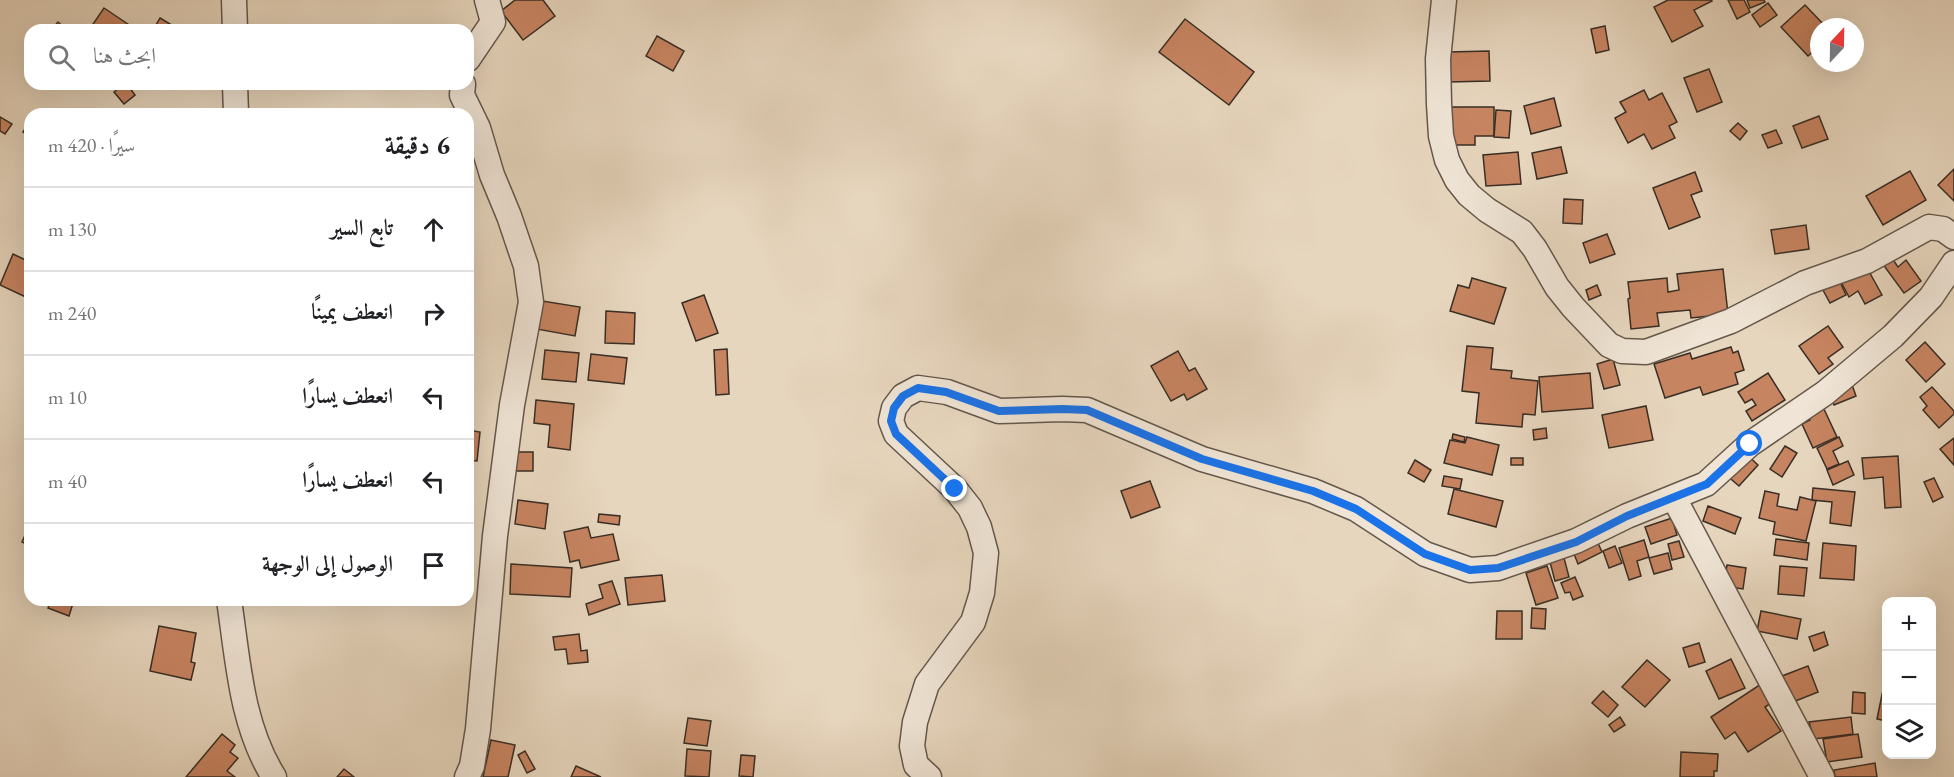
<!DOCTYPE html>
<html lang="ar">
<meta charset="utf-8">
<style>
:root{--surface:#fff;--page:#f6f6f6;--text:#202124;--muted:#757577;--line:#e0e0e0}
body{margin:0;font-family:"EB Garamond",Amiri,serif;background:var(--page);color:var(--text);direction:rtl}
.controls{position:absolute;right:18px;bottom:18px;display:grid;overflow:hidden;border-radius:12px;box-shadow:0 6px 24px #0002}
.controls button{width:54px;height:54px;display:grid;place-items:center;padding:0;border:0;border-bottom:2px solid var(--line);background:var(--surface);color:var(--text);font:30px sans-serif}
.compass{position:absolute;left:1810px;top:18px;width:54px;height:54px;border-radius:50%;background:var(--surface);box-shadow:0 6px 24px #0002;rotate:22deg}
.stop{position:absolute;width:18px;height:18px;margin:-14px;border:4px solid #1a73e8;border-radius:50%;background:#fff}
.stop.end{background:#1a73e8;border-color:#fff;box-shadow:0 2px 6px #0008}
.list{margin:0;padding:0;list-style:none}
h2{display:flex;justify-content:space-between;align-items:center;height:78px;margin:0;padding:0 24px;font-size:26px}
h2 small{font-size:20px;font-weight:400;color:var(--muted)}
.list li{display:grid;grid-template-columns:39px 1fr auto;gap:18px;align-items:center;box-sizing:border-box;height:84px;padding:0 24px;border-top:2px solid var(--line)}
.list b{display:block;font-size:22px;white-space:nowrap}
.list em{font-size:20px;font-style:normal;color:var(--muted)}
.icon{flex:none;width:33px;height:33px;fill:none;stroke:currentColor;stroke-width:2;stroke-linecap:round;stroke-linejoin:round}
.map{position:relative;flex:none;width:1954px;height:777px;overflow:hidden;direction:ltr}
.search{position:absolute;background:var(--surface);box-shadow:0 6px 24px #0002;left:24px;top:24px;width:450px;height:66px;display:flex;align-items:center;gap:15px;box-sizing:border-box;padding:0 21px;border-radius:18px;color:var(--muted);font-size:22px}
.panel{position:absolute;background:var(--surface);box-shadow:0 6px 24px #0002;left:24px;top:108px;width:450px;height:498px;border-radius:18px;direction:rtl}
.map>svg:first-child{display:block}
.building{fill:#c78461;stroke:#382e25;stroke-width:1.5}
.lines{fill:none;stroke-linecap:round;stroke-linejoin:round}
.minor-casing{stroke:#64584b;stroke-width:27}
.minor{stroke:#efe4d5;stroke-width:24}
.route{stroke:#1a73e8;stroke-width:8}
</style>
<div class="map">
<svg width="1954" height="777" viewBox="0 0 1954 777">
<rect width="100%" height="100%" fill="#e7d6be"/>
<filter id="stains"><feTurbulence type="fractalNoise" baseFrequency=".00333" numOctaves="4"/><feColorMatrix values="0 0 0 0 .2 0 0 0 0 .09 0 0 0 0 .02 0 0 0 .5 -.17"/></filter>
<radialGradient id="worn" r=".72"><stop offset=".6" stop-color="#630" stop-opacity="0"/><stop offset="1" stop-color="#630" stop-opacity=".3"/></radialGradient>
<!-- building -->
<g class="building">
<polygon points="515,0 543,0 555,16 523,40 501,11"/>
<polygon points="1668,0 1711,0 1712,1 1694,10 1703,26 1672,42 1654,7"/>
<polygon points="1728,0 1744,0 1750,12 1737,19"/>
<polygon points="1747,0 1764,0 1765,2 1750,8"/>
<polygon points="1768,3 1777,15 1760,27 1752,15"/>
<polygon points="1805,5 1826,27 1819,27 1819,46 1808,56 1781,27"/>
<polygon points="104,8 135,29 135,30 89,30"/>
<polygon points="160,18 180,30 153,30"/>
<polygon points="1185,19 1254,72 1229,105 1159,52"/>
<polygon points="58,22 67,30 51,30"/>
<polygon points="1605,26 1609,50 1596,53 1591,29"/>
<polygon points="657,36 684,51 673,71 646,56"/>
<polygon points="1489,51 1490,81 1448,82 1448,52"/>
<polygon points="1709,69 1722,102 1697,112 1684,78"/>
<polygon points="124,84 127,84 135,95 124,104 114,92"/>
<polygon points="1644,90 1649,100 1662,93 1677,122 1669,126 1675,138 1652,149 1644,134 1628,143 1615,118 1626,112 1620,102"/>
<polygon points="1554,98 1561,126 1531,134 1524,106"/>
<polygon points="1443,107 1494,107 1494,136 1475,136 1475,145 1449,145"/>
<polygon points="1496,110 1511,111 1509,138 1494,137"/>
<polygon points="1819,116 1828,139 1802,148 1793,126"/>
<polygon points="0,117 12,124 5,134 0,131"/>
<polygon points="1738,123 1747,131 1740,140 1730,131"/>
<polygon points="28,124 30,126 30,137 23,132"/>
<polygon points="1776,130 1782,143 1768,148 1762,135"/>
<polygon points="1561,147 1567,173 1537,179 1532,153"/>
<polygon points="1518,152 1521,184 1486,186 1483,155"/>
<polygon points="1954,169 1954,201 1938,185"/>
<polygon points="1910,171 1926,200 1883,225 1866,196"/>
<polygon points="1695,172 1702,191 1691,195 1700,217 1669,229 1653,188"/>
<polygon points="1564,199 1583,200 1582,224 1563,223"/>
<polygon points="1806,225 1809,249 1775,254 1771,230"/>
<polygon points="1607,234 1615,254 1590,263 1583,243"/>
<polygon points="13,254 30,262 30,299 0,285"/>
<polygon points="1891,257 1898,267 1906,260 1921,281 1904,293 1882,263"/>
<polygon points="1866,266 1882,295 1865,304 1858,291 1849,297 1840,280"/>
<polygon points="1723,269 1728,314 1691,318 1690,310 1657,313 1659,326 1631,329 1628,299 1630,298 1628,282 1667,278 1668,292 1679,290 1677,274"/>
<polygon points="1472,278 1506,288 1494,324 1450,311 1458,285 1469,288"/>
<polygon points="1840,282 1846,295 1830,303 1823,290"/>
<polygon points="1597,285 1601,295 1589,300 1586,290"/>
<polygon points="704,295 718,333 696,341 682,303"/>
<polygon points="536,300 580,307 575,336 531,328"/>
<polygon points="606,311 635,313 634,344 605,343"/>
<polygon points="1828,326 1843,347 1828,358 1833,364 1819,374 1799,346"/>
<polygon points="1925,342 1945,364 1926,382 1906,360"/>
<polygon points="1467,346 1493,348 1491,369 1512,371 1511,378 1538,381 1535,415 1523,414 1522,427 1476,423 1479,393 1462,391"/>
<polygon points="1731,347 1733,353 1738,351 1744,370 1735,373 1738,384 1703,395 1700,387 1665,398 1654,364 1690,353 1692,359"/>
<polygon points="727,349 729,394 716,395 714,350"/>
<polygon points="545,350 579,353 576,382 542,379"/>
<polygon points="1178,351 1189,371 1195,368 1207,389 1187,400 1184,394 1171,401 1151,366"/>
<polygon points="591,354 627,358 624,384 588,380"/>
<polygon points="1613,359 1620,385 1604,389 1597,364"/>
<polygon points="1590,373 1593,408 1542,412 1539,377"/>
<polygon points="1768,373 1785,400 1752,421 1746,411 1756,405 1752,399 1745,403 1738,392"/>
<polygon points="1851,382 1856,396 1834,405 1829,391"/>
<polygon points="1932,387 1954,411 1954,414 1939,428 1923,410 1927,406 1920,397"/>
<polygon points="536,400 574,404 570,450 548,447 550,425 534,423"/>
<polygon points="1646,406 1653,440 1609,448 1602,415"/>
<polygon points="1823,407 1837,437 1813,448 1802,424 1810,420 1807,414"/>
<polygon points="1546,428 1547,438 1534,440 1533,430"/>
<polygon points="468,430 480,432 477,461 468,460"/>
<polygon points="1453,434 1465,437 1464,442 1452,439"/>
<polygon points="1467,437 1499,445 1492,475 1444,463 1450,440 1465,443"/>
<polygon points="1839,437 1843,446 1833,451 1839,464 1827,469 1817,448"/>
<polygon points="1954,438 1954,465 1940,449"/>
<polygon points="1785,446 1797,453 1782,477 1770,469"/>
<rect x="509" y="452" width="24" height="19"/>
<polygon points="1744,452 1758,465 1739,486 1725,474"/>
<polygon points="1898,456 1901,507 1885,508 1883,477 1864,479 1862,458"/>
<rect x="1511" y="458" width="12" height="7"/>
<polygon points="1415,460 1431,470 1424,482 1408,473"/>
<polygon points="1848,461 1854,475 1833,485 1827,470"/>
<polygon points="1444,476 1462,479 1460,489 1442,486"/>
<polygon points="1934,478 1943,497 1933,502 1924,482"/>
<polygon points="1150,481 1160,507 1131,518 1121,491"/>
<polygon points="1813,488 1855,492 1851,526 1830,523 1832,502 1812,500"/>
<polygon points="1454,489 1503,501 1496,527 1448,514"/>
<polygon points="1765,491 1779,494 1777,506 1797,510 1800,497 1816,501 1806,541 1773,534 1775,522 1759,518"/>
<polygon points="518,500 548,504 545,529 515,524"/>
<polygon points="1708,506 1741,518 1735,534 1703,521"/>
<polygon points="599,514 620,516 619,525 598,522"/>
<polygon points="1672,518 1677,535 1651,544 1645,527"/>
<polygon points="30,524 30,546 22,542"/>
<polygon points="588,527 591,538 613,534 619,560 581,568 579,560 570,562 564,532"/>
<polygon points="1776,539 1809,543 1807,560 1774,555"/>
<polygon points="1644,540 1649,557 1637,561 1641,576 1629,580 1619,548"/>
<polygon points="1679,541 1684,557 1672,560 1668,544"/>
<polygon points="1598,543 1602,552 1578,564 1574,554"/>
<polygon points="1823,543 1856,546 1854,580 1820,578"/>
<polygon points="1615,546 1622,563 1609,568 1603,551"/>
<polygon points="1668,553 1672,569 1654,574 1649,558"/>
<polygon points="1564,558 1569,577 1555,581 1550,562"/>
<polygon points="511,564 572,568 570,597 510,594"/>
<polygon points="1727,565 1746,568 1743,589 1724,586"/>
<polygon points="1547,566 1558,598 1536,605 1526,573"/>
<polygon points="1780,566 1807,568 1804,596 1778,594"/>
<polygon points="662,575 665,601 628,605 625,578"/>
<polygon points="1575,577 1583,596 1573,600 1570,592 1565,593 1561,583"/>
<polygon points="612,581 620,604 589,615 586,604 603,598 599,585"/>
<polygon points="51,600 74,600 69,616 48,608"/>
<polygon points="1532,608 1546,609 1545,629 1531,628"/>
<polygon points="1497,611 1522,611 1522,639 1496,639"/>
<polygon points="1761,611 1801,619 1797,639 1757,631"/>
<polygon points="159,626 196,633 191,662 195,663 191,680 150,671"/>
<polygon points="1824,632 1828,645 1814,651 1809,637"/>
<polygon points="579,634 581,651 587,650 588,662 568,664 566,649 555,650 553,637"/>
<polygon points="1699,643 1705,662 1689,667 1683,648"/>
<polygon points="1731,659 1745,688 1719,699 1706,671"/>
<polygon points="1647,660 1670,680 1645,707 1622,687"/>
<polygon points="1808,666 1818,692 1793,702 1782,676"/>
<polygon points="1761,684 1773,702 1765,707 1781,731 1748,752 1735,732 1725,739 1711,717"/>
<polygon points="1883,690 1886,691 1886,721 1877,719"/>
<polygon points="1603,691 1618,705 1608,717 1592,703"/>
<polygon points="1853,692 1865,693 1865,714 1852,713"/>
<polygon points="1620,717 1625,725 1614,732 1609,725"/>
<polygon points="1851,717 1853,734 1814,739 1809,722"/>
<polygon points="688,718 711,721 707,746 684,743"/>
<polygon points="222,734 235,745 230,752 238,758 227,771 235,777 186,777"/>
<polygon points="1858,734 1862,757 1827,762 1823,739"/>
<polygon points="491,740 515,745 508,777 483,777"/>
<polygon points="687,749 711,751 709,777 685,776"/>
<polygon points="525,751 535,769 527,773 518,755"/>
<polygon points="1681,752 1718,754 1717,771 1714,771 1714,777 1680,777"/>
<polygon points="741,755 755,756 753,777 739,776"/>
<polygon points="1875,763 1877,777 1835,777 1834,770"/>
<polygon points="576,766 601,777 571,777"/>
<polygon points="344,769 354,777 337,777"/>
</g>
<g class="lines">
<!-- minor casing -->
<g class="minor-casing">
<g id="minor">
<polyline points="234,0 235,30"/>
<polyline points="1444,0 1438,59 1439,104 1441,136 1447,160 1457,180 1469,195 1487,210 1522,232 1535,249 1557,287 1573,307 1609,345 1622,351 1646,352 1731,321 1805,283 1867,261 1929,227 1943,229 1954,237"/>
<polyline points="468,59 493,22 487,0"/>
<polyline points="235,84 236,114"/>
<polyline points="463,84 462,95 478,128 492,175 509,216 526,266 531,302 512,405 495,536 478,729 472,766 467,777"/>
<polyline points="1674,498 1822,777"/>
<path d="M229 600C238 660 241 725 274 777"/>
<polyline points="929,777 916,765 912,746 915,722 927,684 973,622 982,593 986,553 979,527 970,508 955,489 896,434 891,421 894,408 903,396 918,388 947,392 999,411 1062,409 1087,410 1202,459 1313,491 1356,509 1425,554 1470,570 1498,568 1576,541 1627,516 1706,484 1750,444 1825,393 1893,336 1931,297 1954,263"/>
</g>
</g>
<!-- minor -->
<use href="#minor" class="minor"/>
</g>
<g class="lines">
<!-- route -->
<polyline class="route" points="955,489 896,434 891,421 894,408 903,396 918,388 946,392 999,411 1062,409 1087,410 1202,459 1313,491 1356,509 1425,554 1470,570 1498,568 1576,542 1627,516 1707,484 1750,444"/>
</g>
<rect width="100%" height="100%" filter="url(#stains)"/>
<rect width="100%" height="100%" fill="url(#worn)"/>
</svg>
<div class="controls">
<button>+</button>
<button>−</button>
<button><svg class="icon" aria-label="layers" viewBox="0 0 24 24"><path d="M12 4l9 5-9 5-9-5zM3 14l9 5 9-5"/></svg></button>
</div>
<svg class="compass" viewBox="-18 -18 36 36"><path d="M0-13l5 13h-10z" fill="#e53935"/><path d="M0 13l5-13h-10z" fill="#757577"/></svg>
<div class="stop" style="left:1750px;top:444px"></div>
<div class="stop end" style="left:955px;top:489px"></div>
<div class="search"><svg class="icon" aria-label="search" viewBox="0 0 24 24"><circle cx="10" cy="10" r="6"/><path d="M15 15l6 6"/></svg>ابحث هنا</div>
<section class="panel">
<h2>6 دقيقة<small>سيرًا · 420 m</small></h2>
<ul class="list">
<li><svg class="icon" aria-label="ahead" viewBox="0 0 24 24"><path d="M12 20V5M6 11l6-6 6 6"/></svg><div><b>تابع السير</b></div><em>130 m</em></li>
<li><svg class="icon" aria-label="right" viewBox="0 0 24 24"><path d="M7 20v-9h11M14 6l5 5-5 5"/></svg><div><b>انعطف يمينًا</b></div><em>240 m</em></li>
<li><svg class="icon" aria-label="left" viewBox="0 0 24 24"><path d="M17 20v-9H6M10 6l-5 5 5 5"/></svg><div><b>انعطف يسارًا</b></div><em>10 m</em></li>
<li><svg class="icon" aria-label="left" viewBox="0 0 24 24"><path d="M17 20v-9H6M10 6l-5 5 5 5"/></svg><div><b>انعطف يسارًا</b></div><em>40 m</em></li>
<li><svg class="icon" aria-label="arrive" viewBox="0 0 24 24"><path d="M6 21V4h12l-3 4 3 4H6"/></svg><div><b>الوصول إلى الوجهة</b></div></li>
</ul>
</section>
</div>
